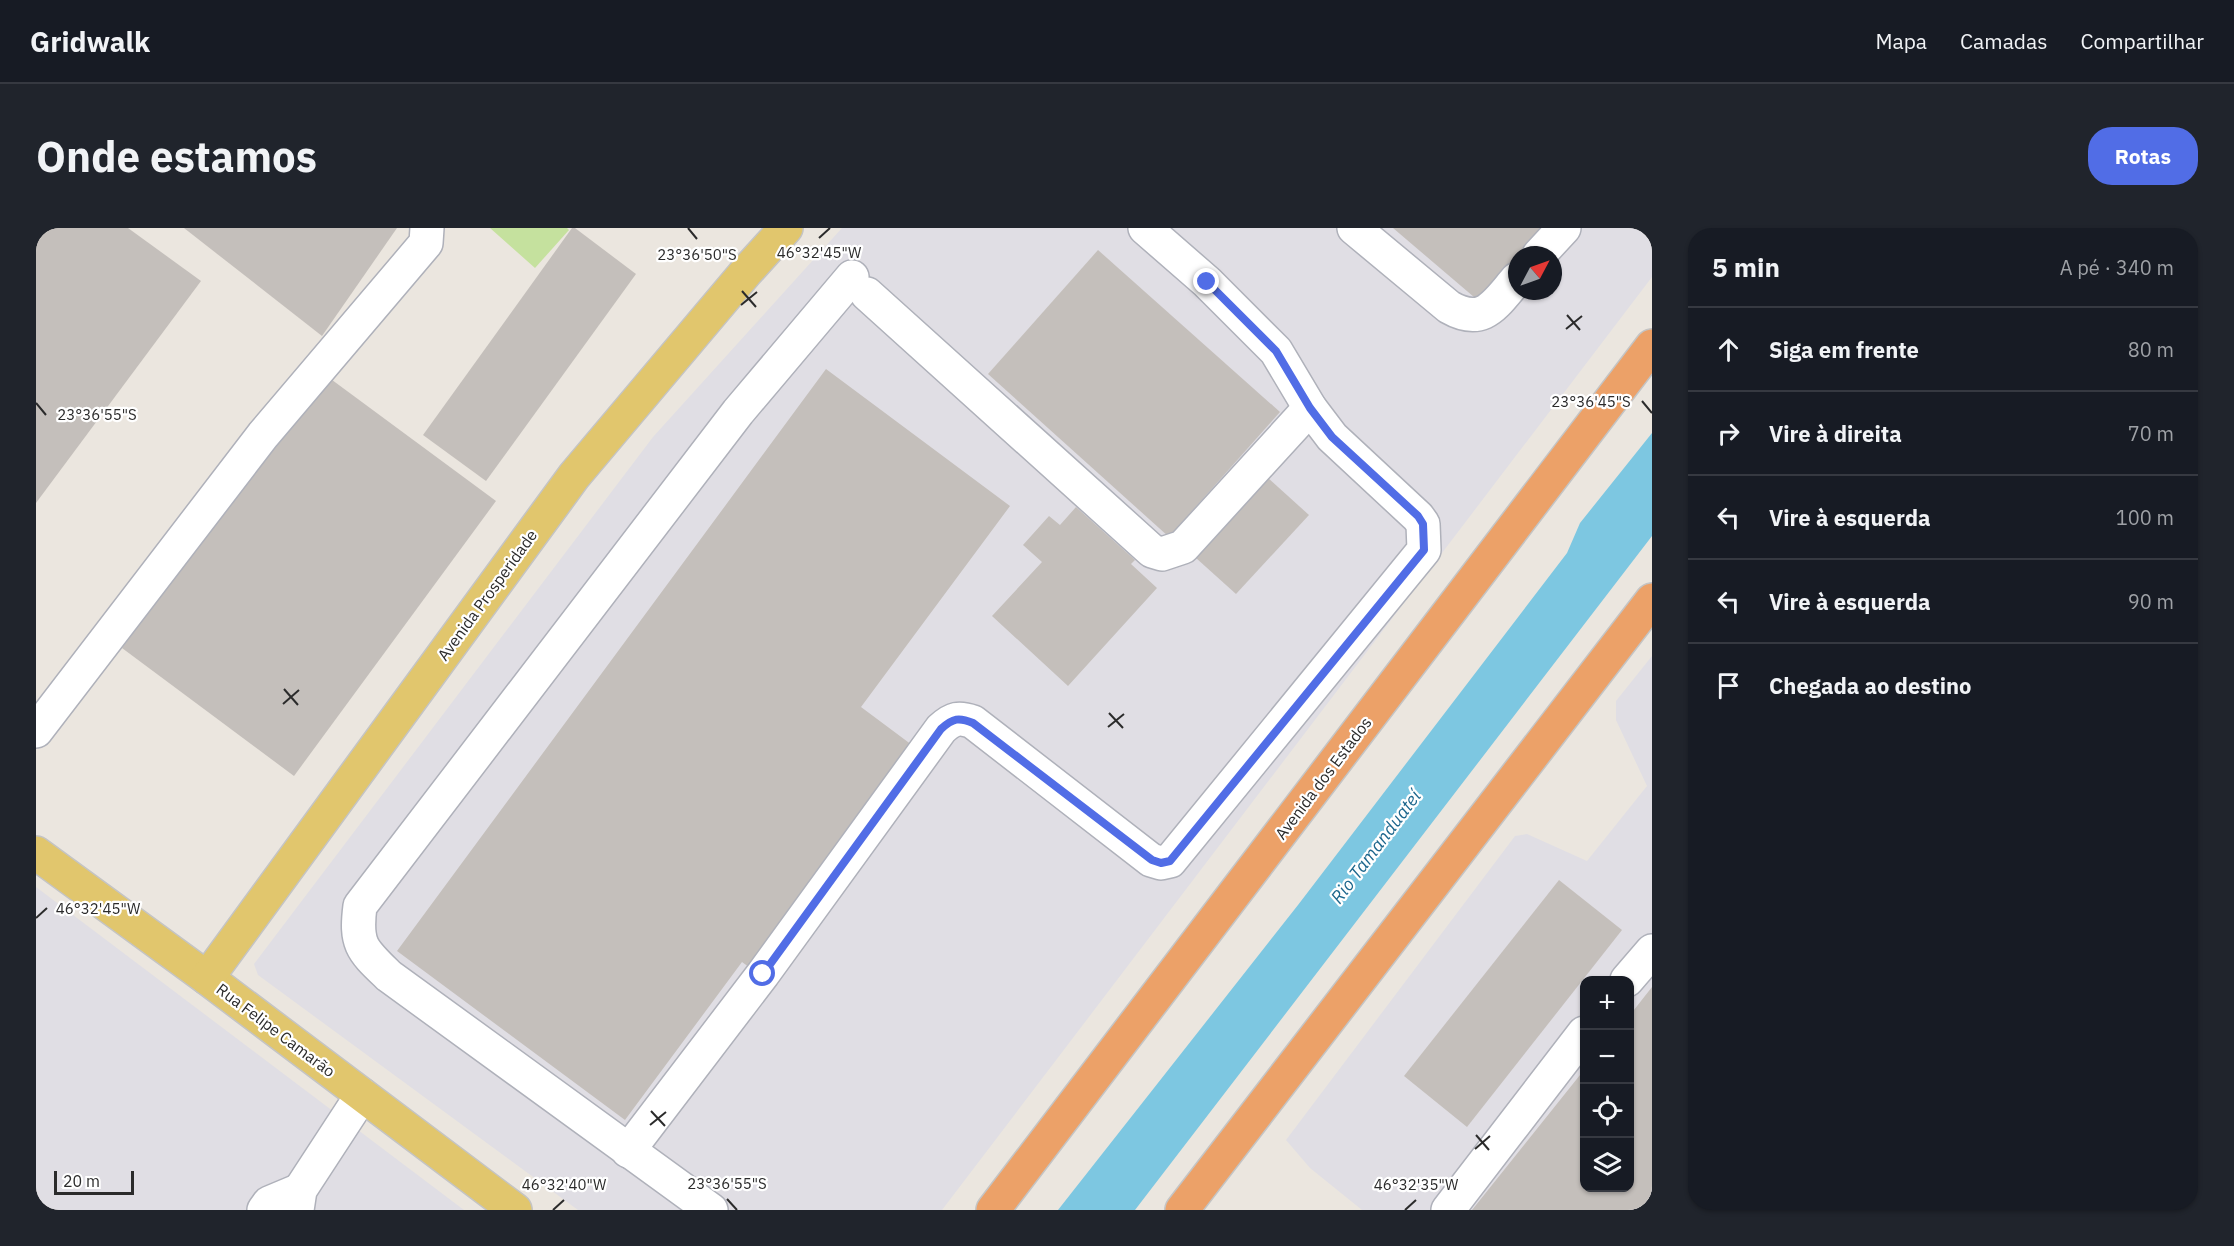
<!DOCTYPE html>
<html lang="pt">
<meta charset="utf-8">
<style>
:root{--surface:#171b24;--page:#20242c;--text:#f1f3f6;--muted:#9ea1a6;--line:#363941;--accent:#516de6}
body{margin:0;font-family:"IBM Plex Sans",sans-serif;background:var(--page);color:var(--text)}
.controls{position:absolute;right:18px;bottom:18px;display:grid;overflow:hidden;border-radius:12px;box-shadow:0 2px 4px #0004}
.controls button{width:54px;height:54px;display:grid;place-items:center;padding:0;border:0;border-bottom:2px solid var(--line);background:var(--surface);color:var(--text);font:30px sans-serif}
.compass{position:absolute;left:1472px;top:18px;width:54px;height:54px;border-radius:50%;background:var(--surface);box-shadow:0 2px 4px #0004;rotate:49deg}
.scale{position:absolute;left:18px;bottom:15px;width:80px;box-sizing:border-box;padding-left:6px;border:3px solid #2b2b2b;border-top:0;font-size:16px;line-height:21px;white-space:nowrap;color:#2b2b2b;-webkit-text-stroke:4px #fff;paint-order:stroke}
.stop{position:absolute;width:18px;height:18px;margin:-14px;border:4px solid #516de6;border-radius:50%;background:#fff}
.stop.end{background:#516de6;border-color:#fff;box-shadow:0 2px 6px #0008}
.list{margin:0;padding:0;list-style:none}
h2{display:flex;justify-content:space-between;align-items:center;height:78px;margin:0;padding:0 24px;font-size:26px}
h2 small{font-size:20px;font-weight:400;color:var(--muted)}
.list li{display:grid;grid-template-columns:39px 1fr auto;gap:18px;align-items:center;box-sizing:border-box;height:84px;padding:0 24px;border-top:2px solid var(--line)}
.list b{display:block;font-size:22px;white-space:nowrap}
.list em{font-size:20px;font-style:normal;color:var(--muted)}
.icon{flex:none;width:33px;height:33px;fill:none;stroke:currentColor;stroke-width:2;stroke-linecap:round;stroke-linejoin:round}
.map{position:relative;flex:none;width:1616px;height:982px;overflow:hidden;border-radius:24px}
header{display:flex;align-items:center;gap:36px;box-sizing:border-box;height:84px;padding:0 30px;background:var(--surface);border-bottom:2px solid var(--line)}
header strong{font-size:28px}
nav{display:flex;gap:33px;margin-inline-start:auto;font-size:21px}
.intro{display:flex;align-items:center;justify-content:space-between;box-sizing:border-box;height:144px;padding:0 36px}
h1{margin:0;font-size:42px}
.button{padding:15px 27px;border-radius:24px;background:var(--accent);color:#fff;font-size:21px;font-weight:700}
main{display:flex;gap:36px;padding:0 36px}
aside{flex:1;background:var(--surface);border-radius:24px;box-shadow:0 2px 4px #0004}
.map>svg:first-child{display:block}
.industrial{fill:#e0dee4;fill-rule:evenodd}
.pitch{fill:#c5e19e}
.water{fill:#7dc7e1}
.building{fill:#c4bfbb}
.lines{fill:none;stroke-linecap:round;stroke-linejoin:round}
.minor-casing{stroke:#afb1ba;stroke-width:36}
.major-casing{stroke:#c4c4c4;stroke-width:36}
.highway-casing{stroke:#c4c4c4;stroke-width:36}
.minor{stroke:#fff;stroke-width:33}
.major{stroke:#e1c66d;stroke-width:33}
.highway{stroke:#eca168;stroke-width:33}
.route{stroke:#516de6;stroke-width:8}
.ticks{fill:none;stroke:#2b2b2b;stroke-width:2}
.labels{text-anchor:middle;stroke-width:4.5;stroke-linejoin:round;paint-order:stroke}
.street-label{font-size:16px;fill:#2b2b2b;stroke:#fff}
.water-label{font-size:18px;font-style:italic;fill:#1d678d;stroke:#fff}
.ticks-label{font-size:15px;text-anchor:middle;fill:#2b2b2b;stroke:#fff;stroke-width:4.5;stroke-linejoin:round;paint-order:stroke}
</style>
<header>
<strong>Gridwalk</strong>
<nav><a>Mapa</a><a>Camadas</a><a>Compartilhar</a></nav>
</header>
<div class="intro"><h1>Onde estamos</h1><a class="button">Rotas</a></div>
<main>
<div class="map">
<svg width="1616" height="982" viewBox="0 0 1616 982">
<rect width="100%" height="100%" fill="#ebe6df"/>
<!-- industrial -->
<g class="industrial">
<path d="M806 0H1616V49L906 982H542L222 747 218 736 617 209ZM1481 27H1517V63H1481Z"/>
<path d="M1616 428V982H1326L1274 940 1250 912 1479 608 1491 606 1551 633 1611 558 1580 492V473ZM1548 752H1594V960H1548Z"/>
<polygon points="0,659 428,982 0,982"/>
</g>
<!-- pitch -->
<polygon class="pitch" points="454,0 531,0 533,2 499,40"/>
<!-- water -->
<polygon class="water" points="1616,205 1616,308 1099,982 1022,982 1262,677 1531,325 1544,295"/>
<!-- building -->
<g class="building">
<polygon points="0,0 92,0 165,53 0,275"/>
<polygon points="148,0 361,0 286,108"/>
<polygon points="536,0 539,0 600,46 450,253 387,207"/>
<polygon points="1357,0 1510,0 1487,27 1481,27 1481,34 1445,75"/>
<polygon points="1062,22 1244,184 1133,309 952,146"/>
<polygon points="790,141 974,278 825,479 880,520 717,742 706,734 589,892 361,723"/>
<polygon points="288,146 460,273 258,548 86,420"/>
<polygon points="1232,250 1273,287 1200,366 1160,330"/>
<polygon points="1040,279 1099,332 1095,336 1121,360 1032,458 956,388 1006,334 987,317 1013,288 1024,297"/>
<polygon points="1523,652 1586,702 1431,899 1368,848"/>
<polygon points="1616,759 1616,982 1436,982 1548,842 1548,960 1594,960 1594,787"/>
</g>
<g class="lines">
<!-- minor casing -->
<g class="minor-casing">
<g id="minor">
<path d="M1318 0 1413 79C1448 99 1459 76 1481 51"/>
<polyline points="1503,27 1528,0"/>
<polyline points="831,66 1116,323 1126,326 1147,319 1274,180"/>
<polyline points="0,503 227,207 390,15 391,0"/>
<polyline points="1591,752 1616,723"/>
<path d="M592 923 727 746 905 501C917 490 923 489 937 494L1115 632 1125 635 1134 633 1388 322 1387 296 1382 289 1296 209 1274 180 1240 123 1171 54 1109 0"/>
<polyline points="228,982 233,975 264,962"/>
<polyline points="261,982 264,962 326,867"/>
<path d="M675 982 353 748C326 722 319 717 324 678L702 184 816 49"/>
<polyline points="1412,982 1548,805"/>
</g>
</g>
<!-- major casing -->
<g class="major-casing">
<g id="major">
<polyline points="0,625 171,750 479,982"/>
<polyline points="171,750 538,248 710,44 750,0"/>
</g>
</g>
<!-- highway casing -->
<g class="highway-casing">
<g id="highway">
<polyline points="957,982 1616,118"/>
<polyline points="1146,982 1616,372"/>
</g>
</g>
<!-- minor -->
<use href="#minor" class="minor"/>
<!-- major -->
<use href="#major" class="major"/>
<!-- highway -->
<use href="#highway" class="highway"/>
</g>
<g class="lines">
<!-- route -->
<path class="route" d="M727 746 905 501C917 490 923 489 937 495L1116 632 1125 635 1134 633 1388 322 1387 296 1382 288 1296 209 1274 180 1240 123 1171 54"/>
</g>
<!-- ticks -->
<path class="ticks" d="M652 0 661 11M783 10 794 0M706 63 720 79M705 77 721 64M1531 87 1544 102M1530 101 1546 88M1606 173 1616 185M0 175 10 187M248 461 262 477M247 476 263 462M1073 485 1087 500M1072 499 1088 486M0 690 11 680M615 883 629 898M614 897 630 884M1440 907 1453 922M1439 921 1454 908M691 971 701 982M517 982 528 972M1369 982 1380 972"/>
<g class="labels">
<!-- street labels -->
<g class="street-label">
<text transform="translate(451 367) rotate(-54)" y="6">Avenida Prosperidade</text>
<text transform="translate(1287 550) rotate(-53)" y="6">Avenida dos Estados</text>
<text transform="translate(240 802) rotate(37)" y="6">Rua Felipe Camarão</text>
</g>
<!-- water labels -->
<g class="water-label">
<text transform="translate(1340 619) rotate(-53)" y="6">Rio Tamanduateí</text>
</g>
</g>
<g class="ticks-label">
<text x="783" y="30">46°32'45"W</text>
<text x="661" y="32">23°36'50"S</text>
<text x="1555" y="179">23°36'45"S</text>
<text x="61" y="192">23°36'55"S</text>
<text x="62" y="686">46°32'45"W</text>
<text x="691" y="961">23°36'55"S</text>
<text x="528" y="962">46°32'40"W</text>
<text x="1380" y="962">46°32'35"W</text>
</g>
</svg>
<div class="controls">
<button>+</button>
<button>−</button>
<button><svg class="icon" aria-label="locate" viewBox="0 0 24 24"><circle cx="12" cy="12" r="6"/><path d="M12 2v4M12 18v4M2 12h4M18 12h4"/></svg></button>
<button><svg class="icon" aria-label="layers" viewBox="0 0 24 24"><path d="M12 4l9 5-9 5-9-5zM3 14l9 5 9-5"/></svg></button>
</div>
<svg class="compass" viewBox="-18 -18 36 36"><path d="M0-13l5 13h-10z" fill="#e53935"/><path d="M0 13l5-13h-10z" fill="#9ea1a6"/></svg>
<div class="scale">20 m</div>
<div class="stop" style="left:727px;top:746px"></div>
<div class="stop end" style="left:1171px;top:54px"></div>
</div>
<aside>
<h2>5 min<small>A pé · 340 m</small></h2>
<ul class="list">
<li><svg class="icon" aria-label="ahead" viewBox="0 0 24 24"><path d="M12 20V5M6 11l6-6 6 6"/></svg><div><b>Siga em frente</b></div><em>80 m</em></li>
<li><svg class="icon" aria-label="right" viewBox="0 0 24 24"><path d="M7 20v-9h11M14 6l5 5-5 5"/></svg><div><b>Vire à direita</b></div><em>70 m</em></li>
<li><svg class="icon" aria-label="left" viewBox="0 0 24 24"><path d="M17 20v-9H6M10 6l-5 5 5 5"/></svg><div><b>Vire à esquerda</b></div><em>100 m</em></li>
<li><svg class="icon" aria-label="left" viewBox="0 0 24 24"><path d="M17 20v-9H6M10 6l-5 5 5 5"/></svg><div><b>Vire à esquerda</b></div><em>90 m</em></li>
<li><svg class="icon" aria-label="arrive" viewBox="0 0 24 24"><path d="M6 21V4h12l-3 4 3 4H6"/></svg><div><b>Chegada ao destino</b></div></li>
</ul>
</aside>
</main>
